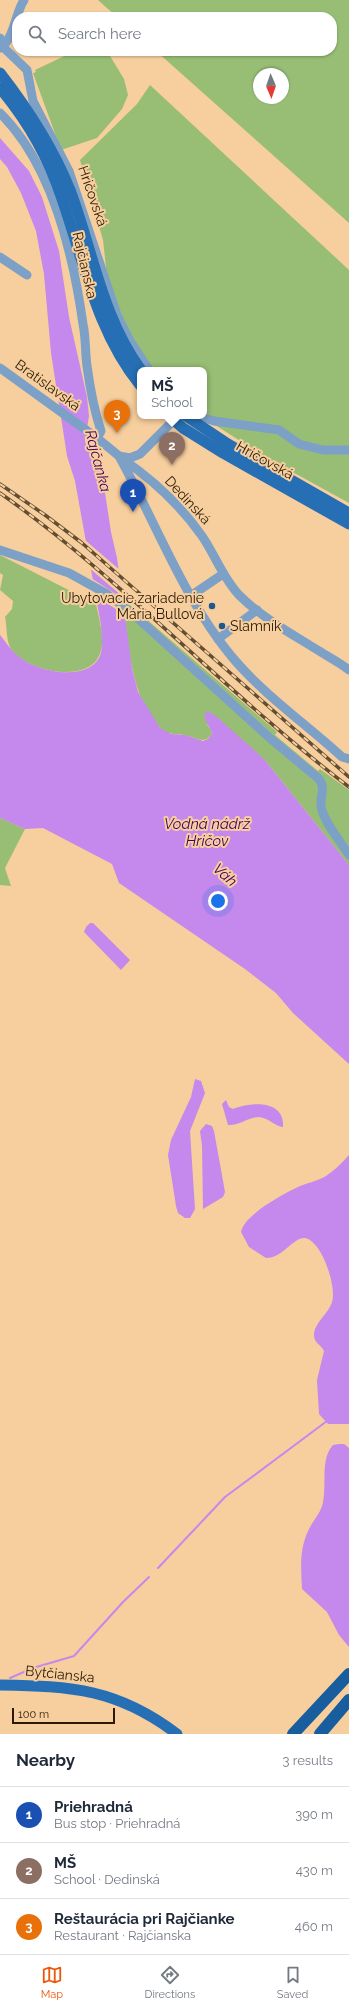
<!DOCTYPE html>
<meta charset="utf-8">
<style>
:root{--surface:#fff;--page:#f6f6f7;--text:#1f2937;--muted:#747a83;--line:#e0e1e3;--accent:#ea580c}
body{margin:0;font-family:Raleway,sans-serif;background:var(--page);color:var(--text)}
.compass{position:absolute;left:253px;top:68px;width:36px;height:36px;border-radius:50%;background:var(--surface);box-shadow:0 1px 3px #0004;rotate:178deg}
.scale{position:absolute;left:12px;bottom:10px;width:103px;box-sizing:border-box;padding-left:4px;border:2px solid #2a1b07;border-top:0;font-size:11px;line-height:14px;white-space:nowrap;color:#2a1b07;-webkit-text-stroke:3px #f7ce9d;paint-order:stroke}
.you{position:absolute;left:218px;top:901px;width:14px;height:14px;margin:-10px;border:3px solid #fff;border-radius:50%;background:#1a73e8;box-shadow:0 0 0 6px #1a73e833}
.badge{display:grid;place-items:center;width:26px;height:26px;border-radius:50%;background:var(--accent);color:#fff;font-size:13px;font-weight:700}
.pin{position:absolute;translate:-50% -33px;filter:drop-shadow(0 1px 2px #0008)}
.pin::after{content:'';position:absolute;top:21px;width:14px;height:12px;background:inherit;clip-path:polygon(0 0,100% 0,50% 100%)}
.popup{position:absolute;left:137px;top:367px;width:70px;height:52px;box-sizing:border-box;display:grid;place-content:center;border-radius:8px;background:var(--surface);filter:drop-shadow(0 1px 3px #0005);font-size:13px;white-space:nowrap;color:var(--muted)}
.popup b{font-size:15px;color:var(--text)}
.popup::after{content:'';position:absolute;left:50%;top:100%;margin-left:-8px;border:8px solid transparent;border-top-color:var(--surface)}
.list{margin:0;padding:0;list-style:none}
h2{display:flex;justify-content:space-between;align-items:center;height:52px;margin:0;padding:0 16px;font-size:17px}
h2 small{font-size:13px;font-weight:400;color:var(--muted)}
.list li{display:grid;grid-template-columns:26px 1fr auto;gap:12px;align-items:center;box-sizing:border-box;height:56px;padding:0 16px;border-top:1px solid var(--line)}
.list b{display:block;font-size:15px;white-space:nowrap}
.list p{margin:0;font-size:13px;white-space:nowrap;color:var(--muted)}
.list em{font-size:13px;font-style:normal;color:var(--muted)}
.icon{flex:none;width:22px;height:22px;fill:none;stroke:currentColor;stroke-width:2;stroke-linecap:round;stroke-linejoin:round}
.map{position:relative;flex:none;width:349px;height:1734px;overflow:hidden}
.search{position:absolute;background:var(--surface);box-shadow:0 1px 3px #0004;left:12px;right:12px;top:12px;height:44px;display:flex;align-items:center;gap:10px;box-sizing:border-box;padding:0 14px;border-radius:16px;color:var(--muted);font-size:15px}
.sheet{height:220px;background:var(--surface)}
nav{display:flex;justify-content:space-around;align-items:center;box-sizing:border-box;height:56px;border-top:1px solid var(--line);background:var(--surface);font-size:11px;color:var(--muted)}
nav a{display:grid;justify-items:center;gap:2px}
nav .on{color:var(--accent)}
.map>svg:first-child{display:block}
.green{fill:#98be75;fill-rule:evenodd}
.water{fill:#c588ec}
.pier{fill:#f7ce9d}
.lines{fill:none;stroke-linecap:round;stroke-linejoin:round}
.stream{stroke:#c588ec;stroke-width:2}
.minor{stroke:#7da0c6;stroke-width:9}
.major{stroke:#266fb4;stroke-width:11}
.highway{stroke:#185d9d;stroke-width:12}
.rail-casing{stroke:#644e31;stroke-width:3.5}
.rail{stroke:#f7ce9d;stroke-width:2;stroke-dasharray:6;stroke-linecap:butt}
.poi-dot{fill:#1f588f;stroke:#f7ce9d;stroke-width:1.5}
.labels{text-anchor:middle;stroke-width:4;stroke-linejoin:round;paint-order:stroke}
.street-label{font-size:14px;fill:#2a1b07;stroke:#f7ce9d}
.poi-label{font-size:14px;fill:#2a1b07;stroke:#f7ce9d;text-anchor:end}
.water-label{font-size:15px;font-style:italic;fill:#42005f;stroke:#f7ce9d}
</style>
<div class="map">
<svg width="349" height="1734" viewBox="0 0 349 1734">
<rect width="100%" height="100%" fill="#f7ce9d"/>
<!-- green -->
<g class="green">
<path d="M98 0H349V223L156 51H332V17H117ZM259 74H283V98H259Z"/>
<polygon points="75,51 107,51 124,79 128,95 122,109 97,138 61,150 33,73 36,72 35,70"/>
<polygon points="150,85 349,270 349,503 267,458 201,416 204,416 204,370 153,370 112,322 103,240 80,160 137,104"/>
<path d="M0 555 96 604C99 619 107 644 98 658 83 684 22 670 10 647 6 639 7 626 5 617L12 609 13 601 0 590 3 575 0 573Z"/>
<path d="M122 598 277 732 275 735 318 771 320 769 349 790V865L264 759 206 724 210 728 212 734C205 744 198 739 188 736 178 733 168 736 160 728 130 699 128 636 122 598Z"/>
<polygon points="0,818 25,829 5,868 11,886 0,885"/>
</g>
<!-- water -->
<g class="water">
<path d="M0 138 29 171 42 197 59 251 69 317 87 397 89 416 85 441 87 448 96 459 102 473 111 532 117 558 132 668 138 692 160 728 171 734 185 735 203 741 208 739 212 734C210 726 206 724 204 715L208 711 217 717 264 759 349 865V1064L293 1013 276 993 245 969 119 883 112 864 43 828 25 829 0 818V635C5 641 10 649 16 654 32 671 85 683 99 658 104 649 101 635 101 625L75 481 67 456 51 353 44 274 36 231 21 193 7 167 0 159Z"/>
<polygon points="90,923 93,923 130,960 121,970 84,932 86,927"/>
<polygon points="195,1079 201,1081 205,1093 190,1131 195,1209 190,1218 185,1218 178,1213 176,1206 168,1155 171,1140 191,1097"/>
<path d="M226 1100 229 1107 233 1109C250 1102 285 1099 283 1127 276 1127 269 1118 259 1117 248 1117 239 1126 228 1125L222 1104Z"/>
<polygon points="206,1124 212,1126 214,1131 225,1192 223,1197 203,1209 202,1146 200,1131"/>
<path d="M349 1155V1424H328L319 1414 317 1380 324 1351C321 1344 313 1343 314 1333 316 1321 329 1313 332 1302 337 1287 322 1241 305 1238 293 1237 283 1258 266 1258L249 1247 241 1232C244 1215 283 1194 298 1187 307 1183 318 1181 326 1176 335 1170 342 1163 349 1155Z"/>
<path d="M339 1444H344L349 1448V1647L339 1635 327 1612 302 1589C301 1568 299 1549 309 1529 314 1519 321 1513 323 1502 327 1484 320 1459 333 1445Z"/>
</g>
<!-- pier -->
<g class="pier">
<polygon points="85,540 121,571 121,583 85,552"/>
<polygon points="86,553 123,585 122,596 88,567"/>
<polygon points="91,578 122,598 125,615 94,595"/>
</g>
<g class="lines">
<!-- stream -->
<g class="stream">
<polyline points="158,1568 225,1497 327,1421"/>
<polyline points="10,1678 33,1668 74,1656 123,1602 149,1577"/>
</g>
<!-- minor -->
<g class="minor">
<polyline points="0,38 3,47 27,70 33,101 69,171 117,315 130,341 149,370"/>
<path d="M1 48C14 38 15 14 24 0"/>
<path d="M0 113C52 164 73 253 83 324 86 338 85 352 87 366 90 388 94 410 101 431L97 438"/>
<polyline points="0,257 27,275"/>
<polyline points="0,368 97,438 119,456 130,458 140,454 174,420"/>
<polyline points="197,416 214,421 279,430 299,444 323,450 349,450"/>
<path d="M119 456C156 523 183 598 232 657 264 695 306 724 342 757L349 759"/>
<path d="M121 458C152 479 181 506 202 536 215 555 223 578 239 595 261 617 290 633 316 649 327 656 339 662 349 670"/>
<path d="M0 550 69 573 107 594 134 615 271 739 319 779C326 788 320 796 321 806 323 821 341 842 349 855"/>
<polyline points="192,595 223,574"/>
<polyline points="218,639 257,610"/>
</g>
<!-- major -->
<g class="major">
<path d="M0 73C28 109 53 148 70 190 93 251 102 317 141 370"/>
<path d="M0 88C27 120 48 157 61 196 84 261 96 331 140 385"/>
<polyline points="169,416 183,428 223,453 349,524"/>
<polyline points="186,416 228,444 349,513"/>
<path d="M0 1685C72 1686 118 1689 177 1734"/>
</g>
<!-- highway -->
<g class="highway">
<polyline points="293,1734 349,1674"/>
<polyline points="320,1734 349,1700"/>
</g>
<!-- rail casing -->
<g class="rail-casing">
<g id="rail">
<polyline points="0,484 45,515 82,543 349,777"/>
<path d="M0 493C125 581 228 695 349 787"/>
</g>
</g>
<!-- rail -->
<use href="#rail" class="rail"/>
</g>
<!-- markers -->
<g class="poi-dot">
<circle cx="212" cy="606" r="4"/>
<circle cx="222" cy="626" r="4"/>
</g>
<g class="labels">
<!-- street labels -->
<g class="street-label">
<text transform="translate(93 196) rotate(71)" y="5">Hričovská</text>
<text transform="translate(85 265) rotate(77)" y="5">Rajčianska</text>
<text transform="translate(48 385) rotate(36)" y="5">Bratislavská</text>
<text transform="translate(265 460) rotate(29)" y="5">Hričovská</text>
<text transform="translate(188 500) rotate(47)" y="5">Dedinská</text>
<text transform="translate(60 1674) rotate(6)" y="5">Bytčianska</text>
</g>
<!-- poi labels -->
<g class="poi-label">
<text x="204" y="603">Ubytovacie zariadenie<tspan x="204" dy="16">Mária Bullová</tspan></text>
<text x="230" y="631" text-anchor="start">Slamník</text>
</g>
<!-- water labels -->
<g class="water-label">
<text transform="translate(98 461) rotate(75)" y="5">Rajčanka</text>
<text x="207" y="829">Vodná nádrž<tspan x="207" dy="17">Hričov</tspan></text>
<text transform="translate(225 875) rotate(42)" y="5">Váh</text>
</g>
</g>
</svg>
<svg class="compass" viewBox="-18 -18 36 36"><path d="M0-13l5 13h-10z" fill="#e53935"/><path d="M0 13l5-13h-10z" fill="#747a83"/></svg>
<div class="scale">100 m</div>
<div class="you"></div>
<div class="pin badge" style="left:133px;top:512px;background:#1a4fb4">1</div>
<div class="pin badge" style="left:172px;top:465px;background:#8d6e63">2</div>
<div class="popup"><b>MŠ</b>School</div>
<div class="pin badge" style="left:117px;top:433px;background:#e8710a">3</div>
<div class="search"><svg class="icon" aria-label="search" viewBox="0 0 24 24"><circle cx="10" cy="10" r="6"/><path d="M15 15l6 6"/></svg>Search here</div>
</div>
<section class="sheet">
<h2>Nearby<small>3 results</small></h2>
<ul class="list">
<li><span class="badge" style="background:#1a4fb4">1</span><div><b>Priehradná</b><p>Bus stop · Priehradná</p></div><em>390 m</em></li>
<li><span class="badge" style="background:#8d6e63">2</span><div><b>MŠ</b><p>School · Dedinská</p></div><em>430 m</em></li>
<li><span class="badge" style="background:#e8710a">3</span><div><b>Reštaurácia pri Rajčianke</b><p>Restaurant · Rajčianska</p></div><em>460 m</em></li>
</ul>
</section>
<nav>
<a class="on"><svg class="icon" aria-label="map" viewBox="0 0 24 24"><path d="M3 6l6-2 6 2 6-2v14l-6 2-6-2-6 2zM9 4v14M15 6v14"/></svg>Map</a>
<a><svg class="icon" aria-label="directions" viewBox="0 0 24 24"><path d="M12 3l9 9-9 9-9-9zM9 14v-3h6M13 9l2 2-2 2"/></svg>Directions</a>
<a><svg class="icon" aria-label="saved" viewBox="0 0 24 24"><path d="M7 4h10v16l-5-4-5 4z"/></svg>Saved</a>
</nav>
